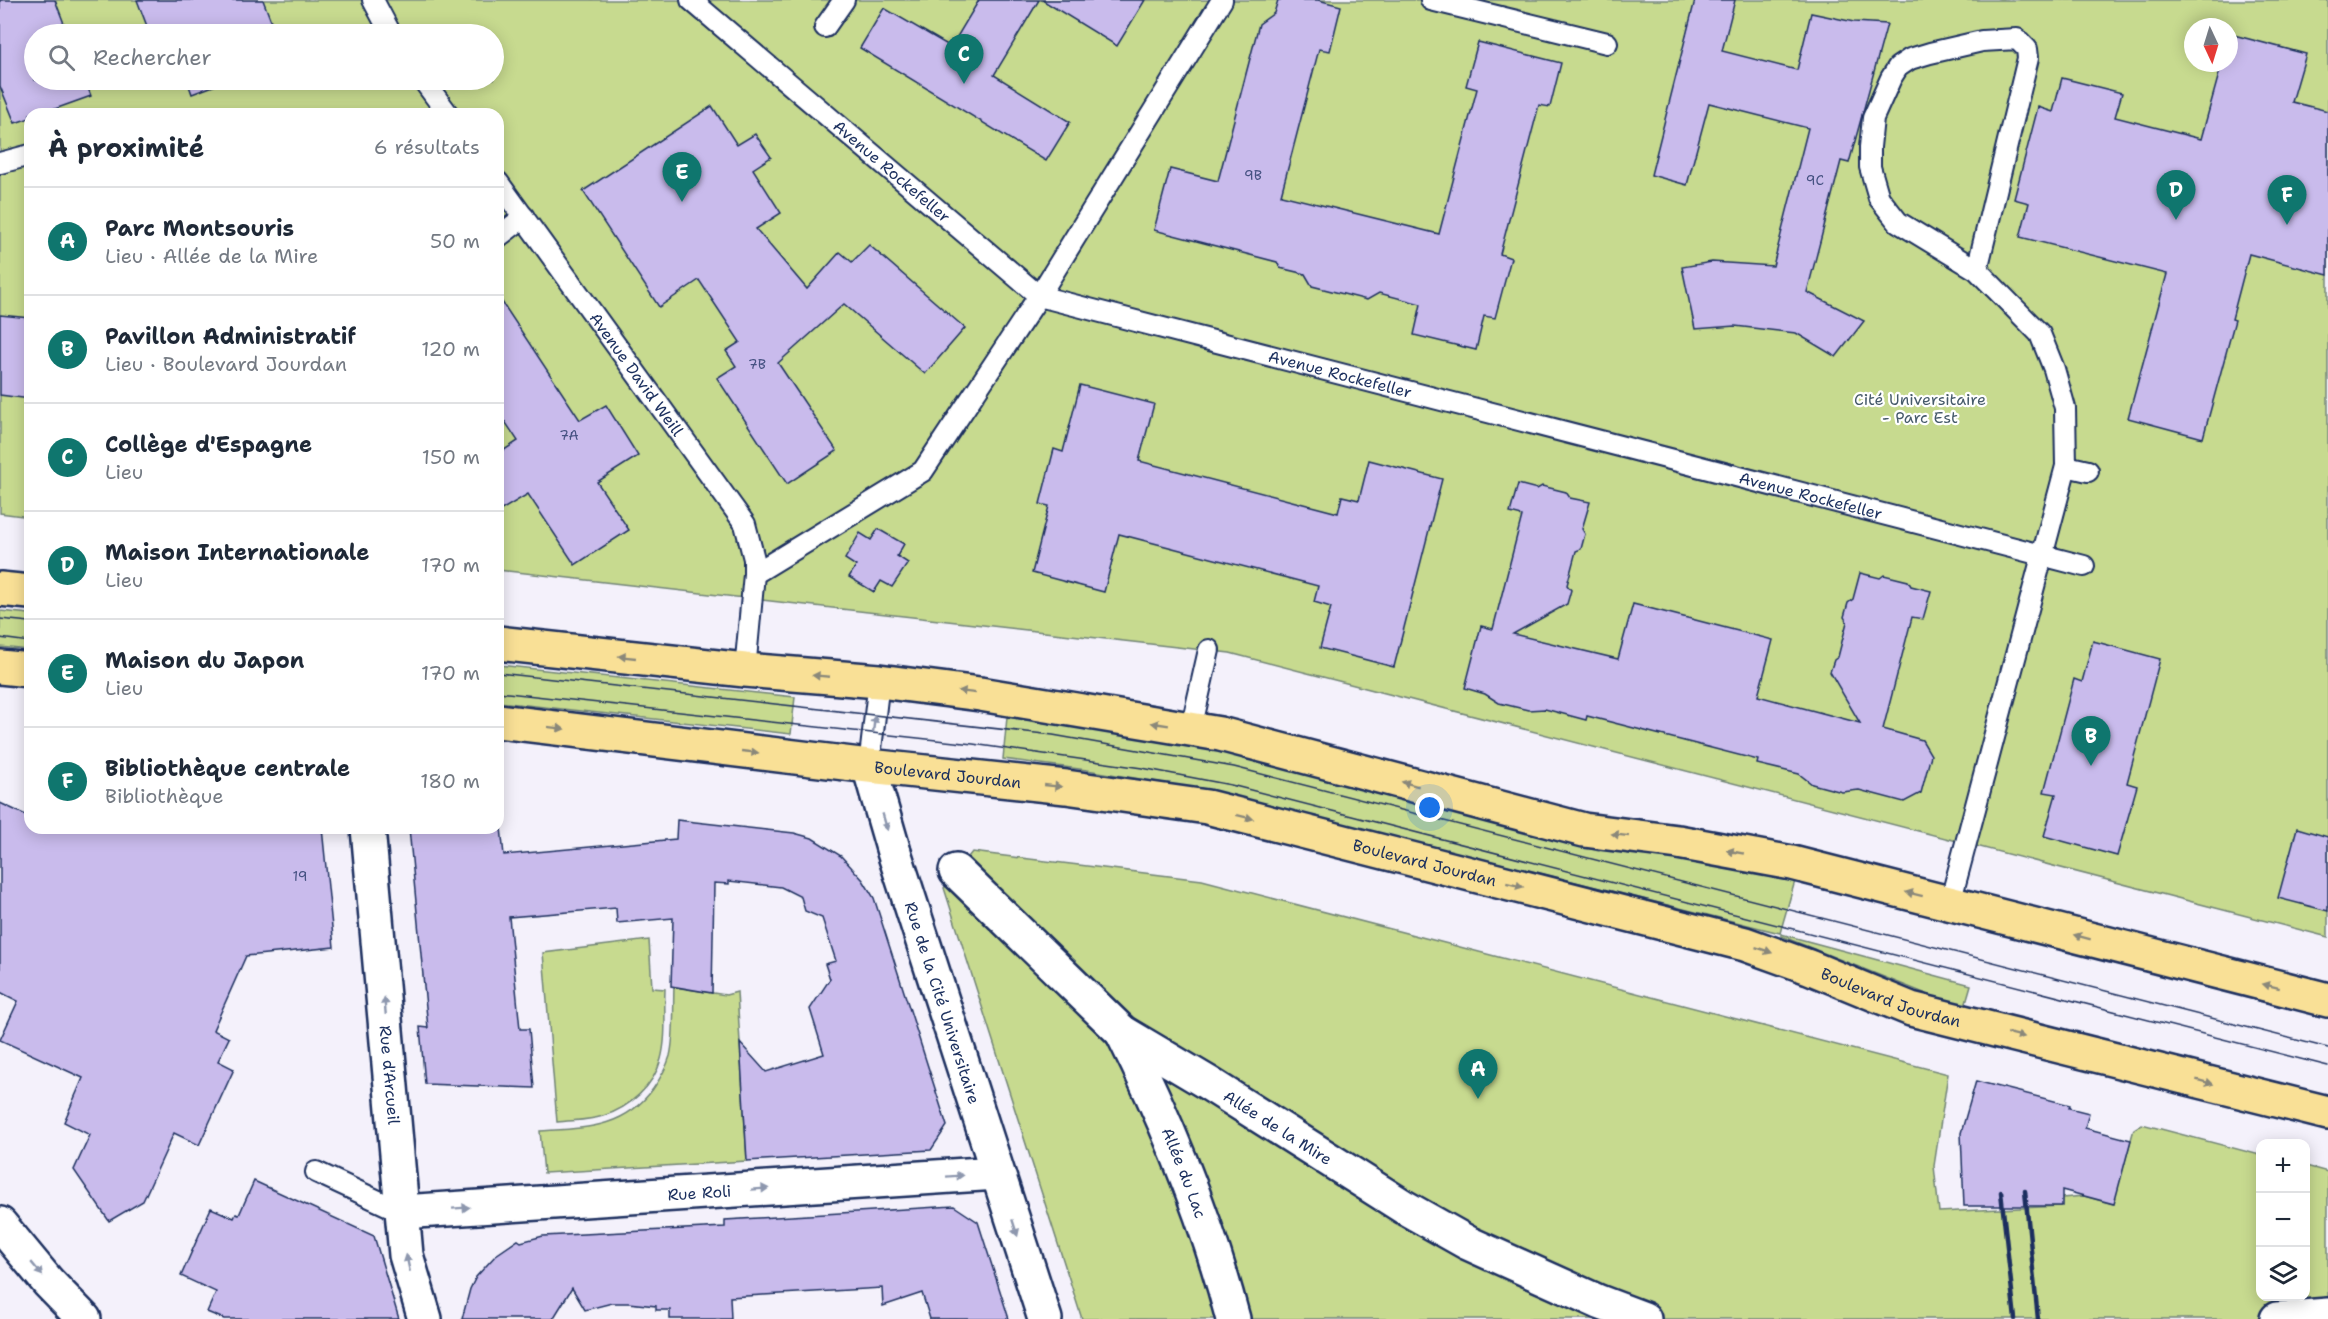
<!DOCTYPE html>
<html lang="fr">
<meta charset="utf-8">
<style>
:root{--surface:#fff;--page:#f2f2f3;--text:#1f2937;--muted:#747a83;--line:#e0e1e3;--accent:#0f766e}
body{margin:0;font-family:"Shantell Sans",sans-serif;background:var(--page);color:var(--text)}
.controls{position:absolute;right:18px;bottom:18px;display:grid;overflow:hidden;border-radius:12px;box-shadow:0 3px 15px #0003}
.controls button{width:54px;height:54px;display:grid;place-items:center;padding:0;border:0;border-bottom:2px solid var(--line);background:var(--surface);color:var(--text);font:30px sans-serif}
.compass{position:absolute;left:2184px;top:18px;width:54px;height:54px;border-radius:50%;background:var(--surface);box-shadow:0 3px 15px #0003;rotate:176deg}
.you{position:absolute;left:1430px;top:808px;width:21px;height:21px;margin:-15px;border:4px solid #fff;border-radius:50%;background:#1a73e8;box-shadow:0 0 0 9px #1a73e833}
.badge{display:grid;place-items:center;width:39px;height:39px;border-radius:50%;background:var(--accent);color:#fff;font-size:20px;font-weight:700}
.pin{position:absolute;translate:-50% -50px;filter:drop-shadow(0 2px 3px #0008)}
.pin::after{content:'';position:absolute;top:32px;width:21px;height:18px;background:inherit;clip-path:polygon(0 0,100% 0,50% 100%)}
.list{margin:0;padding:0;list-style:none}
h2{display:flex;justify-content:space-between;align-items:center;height:78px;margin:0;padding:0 24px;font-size:26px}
h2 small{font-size:20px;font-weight:400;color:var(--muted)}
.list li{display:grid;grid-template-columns:39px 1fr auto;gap:18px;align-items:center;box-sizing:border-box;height:108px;padding:0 24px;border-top:2px solid var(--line)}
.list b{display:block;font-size:22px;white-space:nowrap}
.list p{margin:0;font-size:20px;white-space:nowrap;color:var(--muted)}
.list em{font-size:20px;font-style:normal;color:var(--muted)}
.icon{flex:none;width:33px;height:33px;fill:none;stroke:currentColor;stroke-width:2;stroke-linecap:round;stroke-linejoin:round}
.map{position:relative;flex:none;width:2328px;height:1319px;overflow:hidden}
.search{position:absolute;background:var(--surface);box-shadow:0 3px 15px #0003;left:24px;top:24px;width:480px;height:66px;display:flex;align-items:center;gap:15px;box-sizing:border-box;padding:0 21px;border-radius:33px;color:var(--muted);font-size:22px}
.panel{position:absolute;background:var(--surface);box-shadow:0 3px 15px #0003;left:24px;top:108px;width:480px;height:726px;border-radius:18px}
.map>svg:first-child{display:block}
.green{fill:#c7da8f;stroke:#718476;stroke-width:1.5;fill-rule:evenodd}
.building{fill:#c9bbec;stroke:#1b2f5e;stroke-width:1.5}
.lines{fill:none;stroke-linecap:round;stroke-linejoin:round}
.lane-casing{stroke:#1b2f5e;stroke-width:24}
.street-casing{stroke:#1b2f5e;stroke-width:38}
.secondary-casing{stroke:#1b2f5e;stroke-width:38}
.primary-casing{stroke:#1b2f5e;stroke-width:38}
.lane{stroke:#fff;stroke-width:20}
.street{stroke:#fff;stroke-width:33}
.secondary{stroke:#fff;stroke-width:33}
.primary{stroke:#f9e096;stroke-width:33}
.tram{stroke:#1b2f5e;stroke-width:1.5}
.rail{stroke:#1b2f5e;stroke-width:4.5}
.oneway{fill:#8a887a}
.oneway2{fill:#8d97ae}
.labels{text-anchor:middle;stroke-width:4.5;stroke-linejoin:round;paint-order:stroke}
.number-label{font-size:14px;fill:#465282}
.street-label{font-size:16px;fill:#1b2f5e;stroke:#fff}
.park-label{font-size:16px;fill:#465a6a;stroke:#fff}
</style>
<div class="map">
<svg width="2328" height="1319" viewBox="0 0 2328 1319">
<rect width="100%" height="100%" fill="#f4f1fb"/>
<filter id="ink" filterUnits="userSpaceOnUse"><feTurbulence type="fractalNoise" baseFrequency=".0167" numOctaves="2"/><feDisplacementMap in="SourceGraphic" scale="12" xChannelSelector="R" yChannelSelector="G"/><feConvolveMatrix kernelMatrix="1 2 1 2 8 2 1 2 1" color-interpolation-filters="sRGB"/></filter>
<g filter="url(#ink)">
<!-- green -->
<g class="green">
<path d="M0 0H2328V937L1230 653 498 570V114H30V517L0 513ZM2193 27H2229V63H2193ZM34 34H494V80H34Z"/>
<polygon points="0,611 30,614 30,650 0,647"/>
<polygon points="498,665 795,697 791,734 498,702"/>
<polygon points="1007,717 1143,737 1234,754 1599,851 1600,848 1797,874 1780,933 1205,790 1087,770 1003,759"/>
<polygon points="972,852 1202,880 1948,1074 1934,1166 1939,1212 2061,1206 2062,1198 2084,1196 2113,1204 2134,1129 2142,1124 2260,1155 2260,1296 2306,1296 2306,1166 2328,1172 2328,1319 1082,1319 944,888"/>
<polygon points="1781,934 1971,985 1964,1009 1781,936"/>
<path d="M649 940 652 988 665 989C664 1011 667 1037 661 1059 654 1086 629 1108 603 1116 588 1121 572 1120 557 1122L543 953Z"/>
<path d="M674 987 726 995 737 992 747 1161 544 1173 540 1131C585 1128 624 1129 653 1089 660 1079 666 1069 670 1056 675 1035 673 1009 674 987Z"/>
</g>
<!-- building -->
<g class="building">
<polygon points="0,0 55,0 68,34 34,34 34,80 85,80 91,96 41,114 30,114 30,118 15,123 0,86"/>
<polygon points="137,0 263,0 276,34 150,34"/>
<polygon points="979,0 1039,0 994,75 1070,122 1046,161 860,48 884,8 951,47"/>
<polygon points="1042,0 1145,0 1117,46"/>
<polygon points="1278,0 1318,0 1341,6 1330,51 1319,49 1281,195 1439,234 1477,89 1466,86 1478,42 1561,63 1550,107 1539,105 1500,254 1511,258 1495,318 1484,316 1476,350 1414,335 1421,304 1379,293 1367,300 1312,286 1305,274 1280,268 1277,262 1154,230 1170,169 1218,181 1259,24 1274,13"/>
<polygon points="1695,0 1735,0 1722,51 1797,70 1811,13 1854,22 1887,24 1849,163 1841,161 1807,292 1864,321 1836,357 1796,333 1735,326 1695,329 1682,267 1712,262 1773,266 1808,128 1709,103 1687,185 1651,175"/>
<polygon points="2230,34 2306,54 2292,102 2328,111 2328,275 2249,254 2232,319 2235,320 2203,438 2128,418 2167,274 2020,237 2029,203 2014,199 2038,107 2053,112 2062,78 2122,93 2115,117 2201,139 2222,63 2229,63"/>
<polygon points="187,80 229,80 192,94"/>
<polygon points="712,106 737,145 755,134 771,157 753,169 781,213 756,229 807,289 840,252 852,262 869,245 965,328 925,374 844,304 778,363 837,451 787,484 717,378 736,366 726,351 740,342 699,280 659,307 583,191"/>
<polygon points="498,296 580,420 606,405 638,456 597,482 629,530 575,565 528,494 498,512 498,454 518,441 498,411"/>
<polygon points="0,315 30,318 30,399 0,395"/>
<polygon points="1080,385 1154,404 1139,461 1338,513 1342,496 1359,500 1369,460 1442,479 1394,667 1320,648 1331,607 1314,602 1318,586 1119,534 1104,592 1032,573 1049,506 1040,504 1054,449 1063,452"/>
<polygon points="1518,484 1537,489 1542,486 1566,492 1570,498 1590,502 1582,529 1585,534 1581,549 1576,551 1567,585 1571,590 1567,604 1513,634 1618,659 1633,604 1773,640 1758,696 1860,723 1830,672 1834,660 1838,657 1847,622 1844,617 1848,603 1853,599 1860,573 1880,578 1884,575 1908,581 1911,586 1931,591 1923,619 1912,617 1883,729 1922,740 1931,755 1921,793 1904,802 1859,790 1842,792 1812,784 1799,774 1757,764 1758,760 1587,716 1586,720 1545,709 1528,710 1499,703 1485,694 1465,688 1481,626 1493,629 1522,516 1510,513"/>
<polygon points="878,529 904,544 897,556 908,563 892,587 881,581 874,592 849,577 856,566 845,559 860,533 871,540"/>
<polygon points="2093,641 2160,659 2127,783 2137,786 2117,856 2044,836 2056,794 2044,792 2074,679 2082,682"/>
<polygon points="0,803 30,817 30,828 322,828 334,947 246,956 213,1030 229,1038 218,1061 234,1069 199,1145 174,1133 143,1201 109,1221 74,1170 90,1135 64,1122 83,1078 0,1040 18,1001 0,992"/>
<polygon points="677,820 794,833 812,838 841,856 863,880 874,898 947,1126 931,1150 747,1161 740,1043 766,1072 824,1054 810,1009 830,979 825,964 836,961 822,918 805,911 801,897 781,887 729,881 729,884 714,883 712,993 671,986 673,918 617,923 616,908 509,917 520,1029 529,1029 534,1088 425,1084 420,1027 428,1028 409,828 501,828 504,855 676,839"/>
<polygon points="2297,828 2328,837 2328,911 2278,898"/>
<polygon points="1976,1081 2070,1105 2069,1108 2089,1113 2085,1128 2131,1140 2114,1204 2062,1190 2062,1206 1964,1206 1961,1133"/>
<polygon points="254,1181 374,1236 399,1319 224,1319 207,1312 216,1292 181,1276 211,1208 234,1218 236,1214 239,1215"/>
<polygon points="954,1206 978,1222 1009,1319 930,1319 922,1293 883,1306 882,1288 730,1297 731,1319 670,1319 670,1310 656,1310 656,1306 628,1303 612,1303 585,1310 572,1288 553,1319 462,1319 470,1289 476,1277 496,1255 518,1240 521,1242 543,1236 725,1227 725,1220"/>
</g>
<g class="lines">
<!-- lane casing -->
<g class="lane-casing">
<g id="lane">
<polyline points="373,0 391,34"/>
<path id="s1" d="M691 0 1039 296 2084 566"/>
<polyline points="1431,0 1607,43"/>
<polyline points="825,27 844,0"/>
<polyline points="423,80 448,114"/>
<polyline points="0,163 30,155"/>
<path id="s2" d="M498 182 745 524 754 559V574L745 670"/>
<polyline points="498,237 524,217"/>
<polyline points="2066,466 2088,471"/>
<polyline points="754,574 923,471 1039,296 1222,0"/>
<polyline points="1191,729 1209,650"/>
<polyline points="869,766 879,681"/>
<polyline points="1950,903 2066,466 2065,408 2054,369 2040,334 1977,270 1898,222 1879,198 1870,167 1870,147 1873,118 1891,78 1898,67 1910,59 1930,53 1982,41 2017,39 2027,49 2028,58 1977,270"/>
<polyline points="316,1172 402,1212"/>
</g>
</g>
<!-- street casing -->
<g class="street-casing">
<g id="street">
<path id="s3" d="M869 766 894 852 1045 1319"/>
<path id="s4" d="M956 871 1122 1032 1208 1083 1404 1207 1468 1243 1599 1302 1644 1319"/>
<path id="s5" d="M1122 1032C1168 1124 1207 1219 1233 1319"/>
<path id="s6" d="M402 1212 997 1173"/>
<polyline points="2277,1319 2328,1315"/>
</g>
</g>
<!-- secondary casing -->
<g class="secondary-casing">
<g id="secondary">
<path id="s7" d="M368 828 406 1255 425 1319"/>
<polyline points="0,1224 48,1282 84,1319"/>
</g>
</g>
<!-- primary casing -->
<g class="primary-casing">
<g id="primary">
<polyline points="0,589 30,592"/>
<polyline points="498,643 745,670 879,681 980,694 1220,734 1584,830 1678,842 1792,863 2328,1000"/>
<polyline points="0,667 30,670"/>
<path id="s8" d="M498 721 869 766 1066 787 1207 807 1745 944 1809 967 1911 1009 2328 1113"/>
</g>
</g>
<!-- lane -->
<use href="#lane" class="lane"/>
<!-- street -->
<use href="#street" class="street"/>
<!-- secondary -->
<use href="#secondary" class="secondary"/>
<!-- primary -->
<use href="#primary" class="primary"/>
<!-- tram -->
<g class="tram">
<polyline points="0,619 30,622"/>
<polyline points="0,638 30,642"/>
<polyline points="498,673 1053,735 1234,767 2328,1048"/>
<polyline points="498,692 973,744 1142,768 1231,785 2328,1066"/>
</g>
<!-- rail -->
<g class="rail">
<polyline points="2025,1191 2038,1319"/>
<polyline points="2001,1192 2015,1319"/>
</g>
</g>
<!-- one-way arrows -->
<defs><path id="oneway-solid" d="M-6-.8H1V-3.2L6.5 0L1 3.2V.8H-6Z" transform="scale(1.5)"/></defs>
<g class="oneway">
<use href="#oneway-solid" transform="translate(627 657) rotate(-174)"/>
<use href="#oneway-solid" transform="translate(821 676) rotate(-175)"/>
<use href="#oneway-solid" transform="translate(967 692) rotate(-173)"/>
<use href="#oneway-solid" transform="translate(1160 724) rotate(-171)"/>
<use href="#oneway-solid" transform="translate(556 728) rotate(7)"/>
<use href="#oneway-solid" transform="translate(750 752) rotate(6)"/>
<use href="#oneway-solid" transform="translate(1410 784) rotate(-165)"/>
<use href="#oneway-solid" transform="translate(1053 786) rotate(6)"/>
<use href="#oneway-solid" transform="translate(1245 817) rotate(14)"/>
<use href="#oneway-solid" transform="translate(1620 835) rotate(-173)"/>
<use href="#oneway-solid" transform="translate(1735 852) rotate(-170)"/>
<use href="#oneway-solid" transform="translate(1515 885) rotate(14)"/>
<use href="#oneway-solid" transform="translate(1914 894) rotate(-166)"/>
<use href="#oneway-solid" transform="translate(2082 937) rotate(-165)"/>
<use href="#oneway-solid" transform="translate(1764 950) rotate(19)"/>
<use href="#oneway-solid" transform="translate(2271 986) rotate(-166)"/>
<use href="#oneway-solid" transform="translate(2016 1035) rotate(14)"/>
<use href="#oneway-solid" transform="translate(2205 1082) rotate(15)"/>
</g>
<g class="oneway2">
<use href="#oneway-solid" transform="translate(874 724) rotate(-84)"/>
<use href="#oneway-solid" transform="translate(885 822) rotate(74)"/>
<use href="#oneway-solid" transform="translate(385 1006) rotate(-95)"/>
<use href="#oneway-solid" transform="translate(955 1176) rotate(-4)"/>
<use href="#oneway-solid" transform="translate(760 1189) rotate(-4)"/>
<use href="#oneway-solid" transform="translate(461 1208) rotate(-4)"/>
<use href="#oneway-solid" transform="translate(1015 1228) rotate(72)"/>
<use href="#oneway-solid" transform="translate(408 1263) rotate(-102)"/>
<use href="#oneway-solid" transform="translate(37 1269) rotate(50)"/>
</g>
</g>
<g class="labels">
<!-- number labels -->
<g class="number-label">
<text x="1253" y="180">9B</text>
<text x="1815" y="185">9C</text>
<text x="757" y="369">7B</text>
<text x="569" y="440">7A</text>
<text x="300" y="881">19</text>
</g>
<!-- street labels -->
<g class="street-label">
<text dy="6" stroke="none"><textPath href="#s1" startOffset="264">Avenue Rockefeller</textPath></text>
<text dy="6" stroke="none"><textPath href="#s2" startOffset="237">Avenue David Weill</textPath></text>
<text dy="6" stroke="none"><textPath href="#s1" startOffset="768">Avenue Rockefeller</textPath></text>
<text dy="6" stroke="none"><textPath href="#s1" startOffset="1254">Avenue Rockefeller</textPath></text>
<text dy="6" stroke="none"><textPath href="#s8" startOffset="453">Boulevard Jourdan</textPath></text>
<text dy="6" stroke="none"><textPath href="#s8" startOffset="939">Boulevard Jourdan</textPath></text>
<text dy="6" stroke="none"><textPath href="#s8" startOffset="1425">Boulevard Jourdan</textPath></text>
<text dy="6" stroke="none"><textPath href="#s3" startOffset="248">Rue de la Cité Universitaire</textPath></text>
<text dy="6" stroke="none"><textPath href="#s7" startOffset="248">Rue d'Arcueil</textPath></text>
<text dy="6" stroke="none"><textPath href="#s4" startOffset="414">Allée de la Mire</textPath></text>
<text dy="6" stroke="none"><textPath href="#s5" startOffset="154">Allée du Lac</textPath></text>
<text dy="6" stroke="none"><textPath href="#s6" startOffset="298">Rue Roli</textPath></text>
</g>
<!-- park labels -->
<g class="park-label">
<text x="1920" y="405">Cité Universitaire<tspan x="1920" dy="18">- Parc Est</tspan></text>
</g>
</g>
</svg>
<div class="controls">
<button>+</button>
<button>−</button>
<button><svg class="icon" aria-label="layers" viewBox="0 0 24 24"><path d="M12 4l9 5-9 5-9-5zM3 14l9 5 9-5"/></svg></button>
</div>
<svg class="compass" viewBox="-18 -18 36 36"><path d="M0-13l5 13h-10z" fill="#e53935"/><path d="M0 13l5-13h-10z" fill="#747a83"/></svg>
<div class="you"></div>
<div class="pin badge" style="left:1478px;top:1099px">A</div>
<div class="pin badge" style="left:2091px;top:766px">B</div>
<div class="pin badge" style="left:964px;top:84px">C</div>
<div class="pin badge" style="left:2176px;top:220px">D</div>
<div class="pin badge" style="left:682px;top:202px">E</div>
<div class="pin badge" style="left:2287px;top:225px">F</div>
<div class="search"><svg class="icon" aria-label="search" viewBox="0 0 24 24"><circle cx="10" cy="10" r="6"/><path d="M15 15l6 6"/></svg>Rechercher</div>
<section class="panel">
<h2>À proximité<small>6 résultats</small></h2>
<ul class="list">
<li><span class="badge">A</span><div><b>Parc Montsouris</b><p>Lieu · Allée de la Mire</p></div><em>50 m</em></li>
<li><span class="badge">B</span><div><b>Pavillon Administratif</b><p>Lieu · Boulevard Jourdan</p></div><em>120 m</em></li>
<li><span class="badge">C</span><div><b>Collège d'Espagne</b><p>Lieu</p></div><em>150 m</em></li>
<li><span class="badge">D</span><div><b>Maison Internationale</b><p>Lieu</p></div><em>170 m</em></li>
<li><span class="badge">E</span><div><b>Maison du Japon</b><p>Lieu</p></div><em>170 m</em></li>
<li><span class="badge">F</span><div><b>Bibliothèque centrale</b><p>Bibliothèque</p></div><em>180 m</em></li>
</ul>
</section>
</div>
